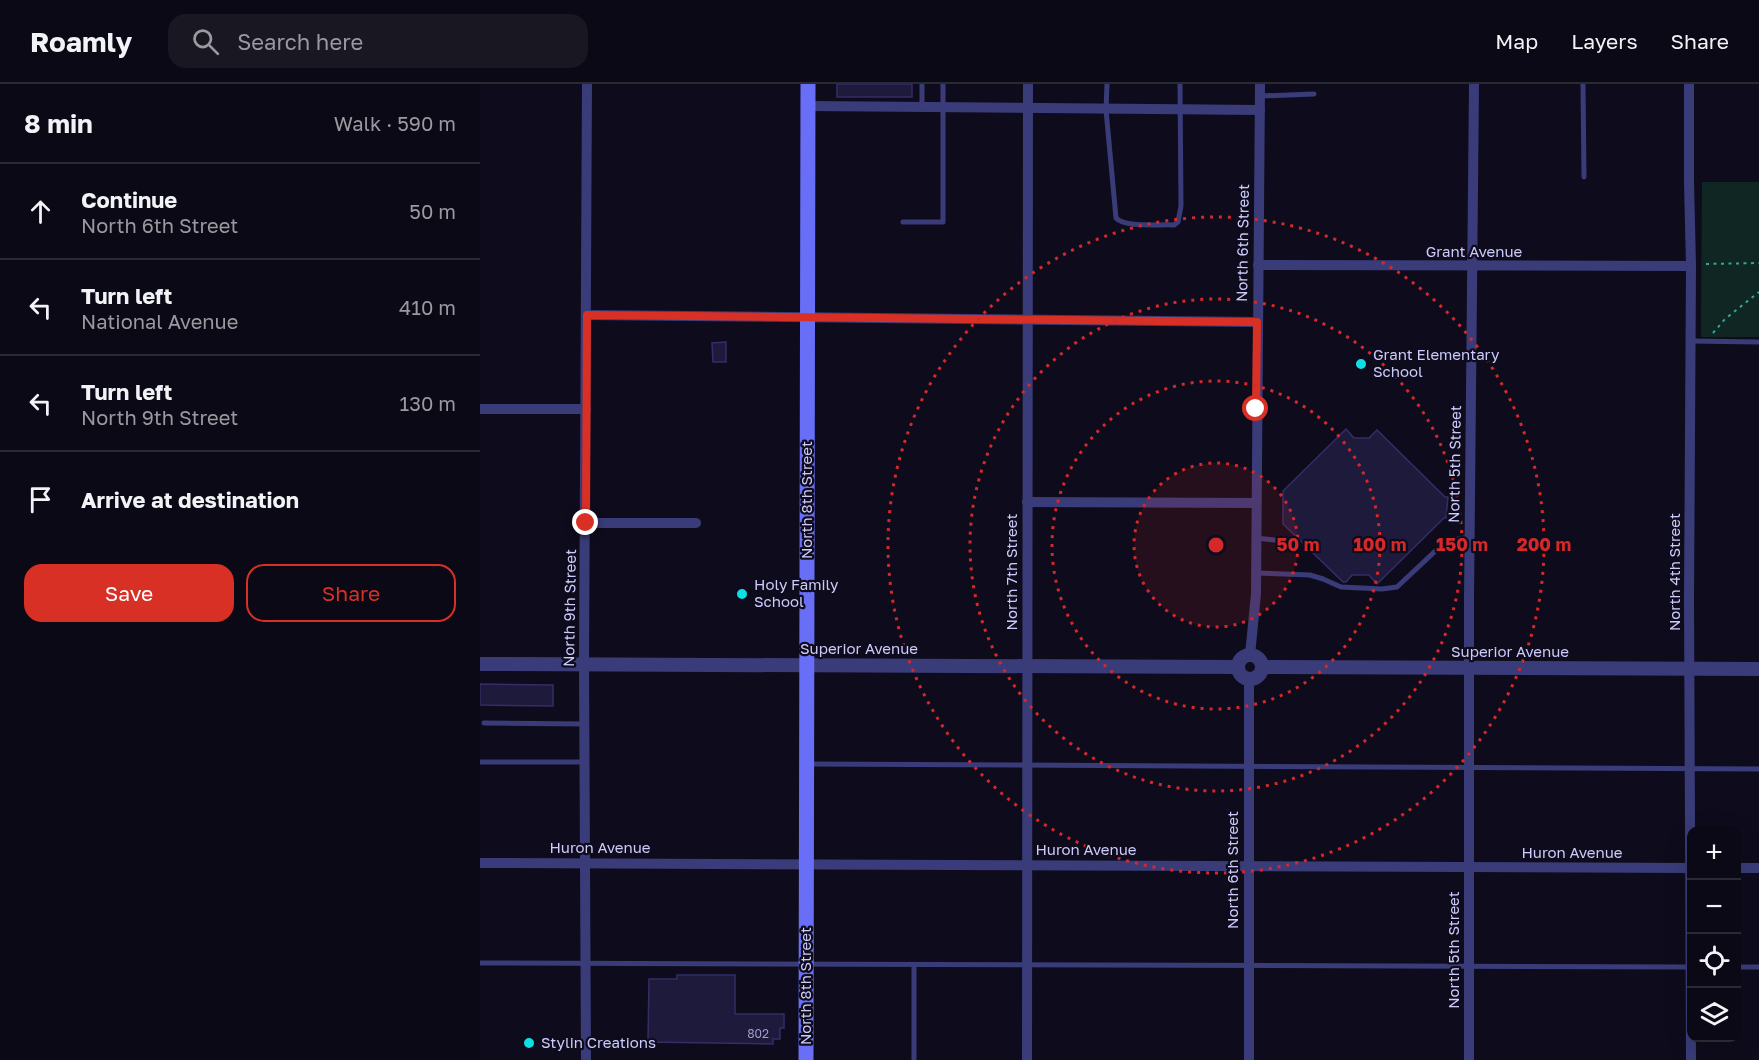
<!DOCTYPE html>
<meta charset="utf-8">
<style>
:root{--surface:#0a0915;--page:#181722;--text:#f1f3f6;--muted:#999aa0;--line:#2a2a34;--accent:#d93025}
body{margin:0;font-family:"Golos Text",sans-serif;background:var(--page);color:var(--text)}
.controls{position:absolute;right:18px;bottom:18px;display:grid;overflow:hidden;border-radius:12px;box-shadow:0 6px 24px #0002}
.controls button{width:54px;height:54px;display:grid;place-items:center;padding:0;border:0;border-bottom:2px solid var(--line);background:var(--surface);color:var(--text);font:30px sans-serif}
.stop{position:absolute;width:18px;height:18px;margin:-14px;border:4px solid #d93025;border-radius:50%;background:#fff}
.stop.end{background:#d93025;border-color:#fff;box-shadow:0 2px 6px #0008}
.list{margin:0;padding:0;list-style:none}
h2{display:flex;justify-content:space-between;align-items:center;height:78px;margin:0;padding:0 24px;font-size:26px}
h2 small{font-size:20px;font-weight:400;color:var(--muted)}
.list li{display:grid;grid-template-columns:39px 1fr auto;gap:18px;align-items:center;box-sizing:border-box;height:96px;padding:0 24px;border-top:2px solid var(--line)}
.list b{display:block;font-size:22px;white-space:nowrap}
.list p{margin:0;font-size:20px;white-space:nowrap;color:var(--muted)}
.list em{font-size:20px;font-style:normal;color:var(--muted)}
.actions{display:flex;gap:12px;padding:18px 24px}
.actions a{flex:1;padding:14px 0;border:2px solid var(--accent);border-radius:18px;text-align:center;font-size:21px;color:var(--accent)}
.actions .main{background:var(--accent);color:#fff}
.icon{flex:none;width:33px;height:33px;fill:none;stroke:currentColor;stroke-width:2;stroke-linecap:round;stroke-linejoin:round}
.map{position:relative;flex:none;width:1279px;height:976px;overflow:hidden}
header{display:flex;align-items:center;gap:36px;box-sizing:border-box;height:84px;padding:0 30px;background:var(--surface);border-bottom:2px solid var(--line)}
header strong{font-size:28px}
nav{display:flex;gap:33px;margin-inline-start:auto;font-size:21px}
.search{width:420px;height:54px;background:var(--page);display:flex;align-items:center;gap:15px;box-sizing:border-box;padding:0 21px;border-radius:18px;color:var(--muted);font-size:22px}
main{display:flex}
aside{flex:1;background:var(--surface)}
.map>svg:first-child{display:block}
.green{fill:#102623}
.building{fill:#1e1a3c;stroke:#342d67;stroke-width:1.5}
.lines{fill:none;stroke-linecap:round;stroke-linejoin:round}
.path{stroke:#34a798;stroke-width:2;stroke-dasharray:3 4.5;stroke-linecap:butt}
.service{stroke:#3a3c79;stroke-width:5}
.minor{stroke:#3a3c79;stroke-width:10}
.tertiary{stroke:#3a3c79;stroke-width:14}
.secondary{stroke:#686ef6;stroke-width:15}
.route{stroke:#d93025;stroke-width:8}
.ring{fill:none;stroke:#d62828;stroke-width:3;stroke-dasharray:3 6}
.poi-dot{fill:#0ddfe5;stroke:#0e0c1c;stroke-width:2}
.labels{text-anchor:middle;stroke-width:4.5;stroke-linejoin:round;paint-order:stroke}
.number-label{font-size:12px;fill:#a19fcc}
.street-label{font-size:15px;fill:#cdcbfc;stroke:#0e0c1c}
.poi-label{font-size:15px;fill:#cdcbfc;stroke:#0e0c1c;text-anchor:start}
.centre{fill:#d62828;stroke:#0e0c1c;stroke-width:3}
.ring-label{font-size:18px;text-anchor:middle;font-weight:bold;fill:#d62828;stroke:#0e0c1c;stroke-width:4.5;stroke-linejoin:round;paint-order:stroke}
</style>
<header>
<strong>Roamly</strong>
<div class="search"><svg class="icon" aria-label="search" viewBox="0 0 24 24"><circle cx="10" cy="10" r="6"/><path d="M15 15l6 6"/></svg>Search here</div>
<nav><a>Map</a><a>Layers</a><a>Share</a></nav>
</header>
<main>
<aside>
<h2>8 min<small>Walk · 590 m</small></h2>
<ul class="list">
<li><svg class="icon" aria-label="ahead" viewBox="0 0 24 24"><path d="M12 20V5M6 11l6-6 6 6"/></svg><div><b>Continue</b><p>North 6th Street</p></div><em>50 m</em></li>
<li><svg class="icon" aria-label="left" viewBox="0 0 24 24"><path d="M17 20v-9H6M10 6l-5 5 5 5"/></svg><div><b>Turn left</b><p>National Avenue</p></div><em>410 m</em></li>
<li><svg class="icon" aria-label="left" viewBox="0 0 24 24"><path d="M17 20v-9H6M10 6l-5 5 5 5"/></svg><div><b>Turn left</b><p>North 9th Street</p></div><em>130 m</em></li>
<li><svg class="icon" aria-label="arrive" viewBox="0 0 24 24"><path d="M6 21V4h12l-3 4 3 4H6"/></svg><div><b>Arrive at destination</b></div></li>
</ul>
<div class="actions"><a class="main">Save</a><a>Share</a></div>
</aside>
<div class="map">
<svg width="1279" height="976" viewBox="0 0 1279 976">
<rect width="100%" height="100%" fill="#0e0c1c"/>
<!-- green -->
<polygon class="green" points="1222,98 1279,98 1279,253 1221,253"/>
<!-- building -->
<g class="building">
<rect x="357" y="0" width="75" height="13"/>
<polygon points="246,258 246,278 233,278 232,259"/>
<polygon points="866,345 874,354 889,354 897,346 965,413 968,413 966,434 964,434 897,500 889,491 872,491 866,498 863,498 803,440 803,407"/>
<polygon points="0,600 73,601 73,622 0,621"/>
<polygon points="197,891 255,891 255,930 304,930 304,944 300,944 300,955 293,955 293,960 168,958 169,895 197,895"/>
</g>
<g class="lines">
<!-- path -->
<g class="path">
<polyline points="1226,180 1279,179"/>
<polyline points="1233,249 1245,235 1279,208"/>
</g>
<!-- service -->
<g class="service">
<polyline points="442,0 442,22"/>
<path d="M627 0 626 26 636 134C645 144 680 140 694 141L698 138 701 122 700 0"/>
<polyline points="1103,0 1104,93"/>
<polyline points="780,12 834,10"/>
<polyline points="423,138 463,138 463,0"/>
<polyline points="1211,257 1279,258"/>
<polyline points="776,454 813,458"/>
<polyline points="776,489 830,491 843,495 861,503 902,505 917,503 966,457 990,453"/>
<polyline points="4,639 105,640"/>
<polyline points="0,678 105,678"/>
<polyline points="327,680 1279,685"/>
<polyline points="0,879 1210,883"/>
<polyline points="434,881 434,976"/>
<polyline points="1256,883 1279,883"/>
</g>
<!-- minor -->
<g class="minor">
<polyline points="1209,0 1209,98 1211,182 1209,515 1211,976"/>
<polyline points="328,22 780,26"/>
<polyline points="778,181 1211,182"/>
<path d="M107 231C330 232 553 237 777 238"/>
<polyline points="0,325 106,325"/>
<polyline points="547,418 776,419"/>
<polyline points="106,439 216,439"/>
<polyline points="770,571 776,510 780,0"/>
<polyline points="769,595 769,976"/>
<polyline points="0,779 1212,784"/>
<polyline points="1256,784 1279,784"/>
<polyline points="106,976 104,580 107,0"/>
<polyline points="547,976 548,0"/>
<polyline points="989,976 989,514 994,0"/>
</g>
<!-- tertiary -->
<g class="tertiary">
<circle cx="770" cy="583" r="12"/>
<polyline points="0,580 757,583"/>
<polyline points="782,583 1279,585"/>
</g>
<!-- secondary -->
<polyline class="secondary" points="326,976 328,0"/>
</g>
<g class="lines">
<!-- route -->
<path class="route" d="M106 439 107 231C330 232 553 237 777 238L776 325"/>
</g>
<!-- distance rings -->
<circle cx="736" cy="461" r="82" fill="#d62828" fill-opacity=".12"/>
<g class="ring">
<circle cx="736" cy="461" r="82"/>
<circle cx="736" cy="461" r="164"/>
<circle cx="736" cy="461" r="246"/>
<circle cx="736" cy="461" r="328"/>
</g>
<!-- markers -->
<g class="poi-dot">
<circle cx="881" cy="280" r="6"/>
<circle cx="262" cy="510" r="6"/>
<circle cx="49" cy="959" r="6"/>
</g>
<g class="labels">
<!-- number labels -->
<g class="number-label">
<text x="278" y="954">802</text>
</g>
<!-- street labels -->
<g class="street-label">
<text transform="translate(763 159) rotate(-89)" y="5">North 6th Street</text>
<text x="994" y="173">Grant Avenue</text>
<text transform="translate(975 380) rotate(-89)" y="5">North 5th Street</text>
<text transform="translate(327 416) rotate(-90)" y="5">North 8th Street</text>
<text transform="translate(532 488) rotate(-90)" y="5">North 7th Street</text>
<text transform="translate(1195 488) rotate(-90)" y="5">North 4th Street</text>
<text transform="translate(90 524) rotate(-89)" y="5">North 9th Street</text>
<text x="379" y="570">Superior Avenue</text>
<text x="1030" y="573">Superior Avenue</text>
<text x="120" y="769">Huron Avenue</text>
<text x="606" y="771">Huron Avenue</text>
<text x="1092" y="774">Huron Avenue</text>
<text transform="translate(753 786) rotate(-90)" y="5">North 6th Street</text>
<text transform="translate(974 866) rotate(-90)" y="5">North 5th Street</text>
<text transform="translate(326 902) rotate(-90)" y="5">North 8th Street</text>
</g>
<!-- poi labels -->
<g class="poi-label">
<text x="893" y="276">Grant Elementary<tspan x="893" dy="17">School</tspan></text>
<text x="274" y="506">Holy Family<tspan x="274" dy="17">School</tspan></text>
<text x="61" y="964">Stylin Creations</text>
</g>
</g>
<circle cx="736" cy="461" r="9" class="centre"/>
<g class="ring-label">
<text x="818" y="467">50 m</text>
<text x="900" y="467">100 m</text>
<text x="982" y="467">150 m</text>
<text x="1064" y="467">200 m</text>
</g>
</svg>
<div class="controls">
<button>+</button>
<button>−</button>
<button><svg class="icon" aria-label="locate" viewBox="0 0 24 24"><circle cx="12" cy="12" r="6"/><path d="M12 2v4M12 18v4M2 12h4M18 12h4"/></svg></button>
<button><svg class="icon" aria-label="layers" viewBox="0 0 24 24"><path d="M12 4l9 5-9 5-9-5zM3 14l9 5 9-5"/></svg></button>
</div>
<div class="stop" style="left:776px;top:325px"></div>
<div class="stop end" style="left:106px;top:439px"></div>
</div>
</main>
